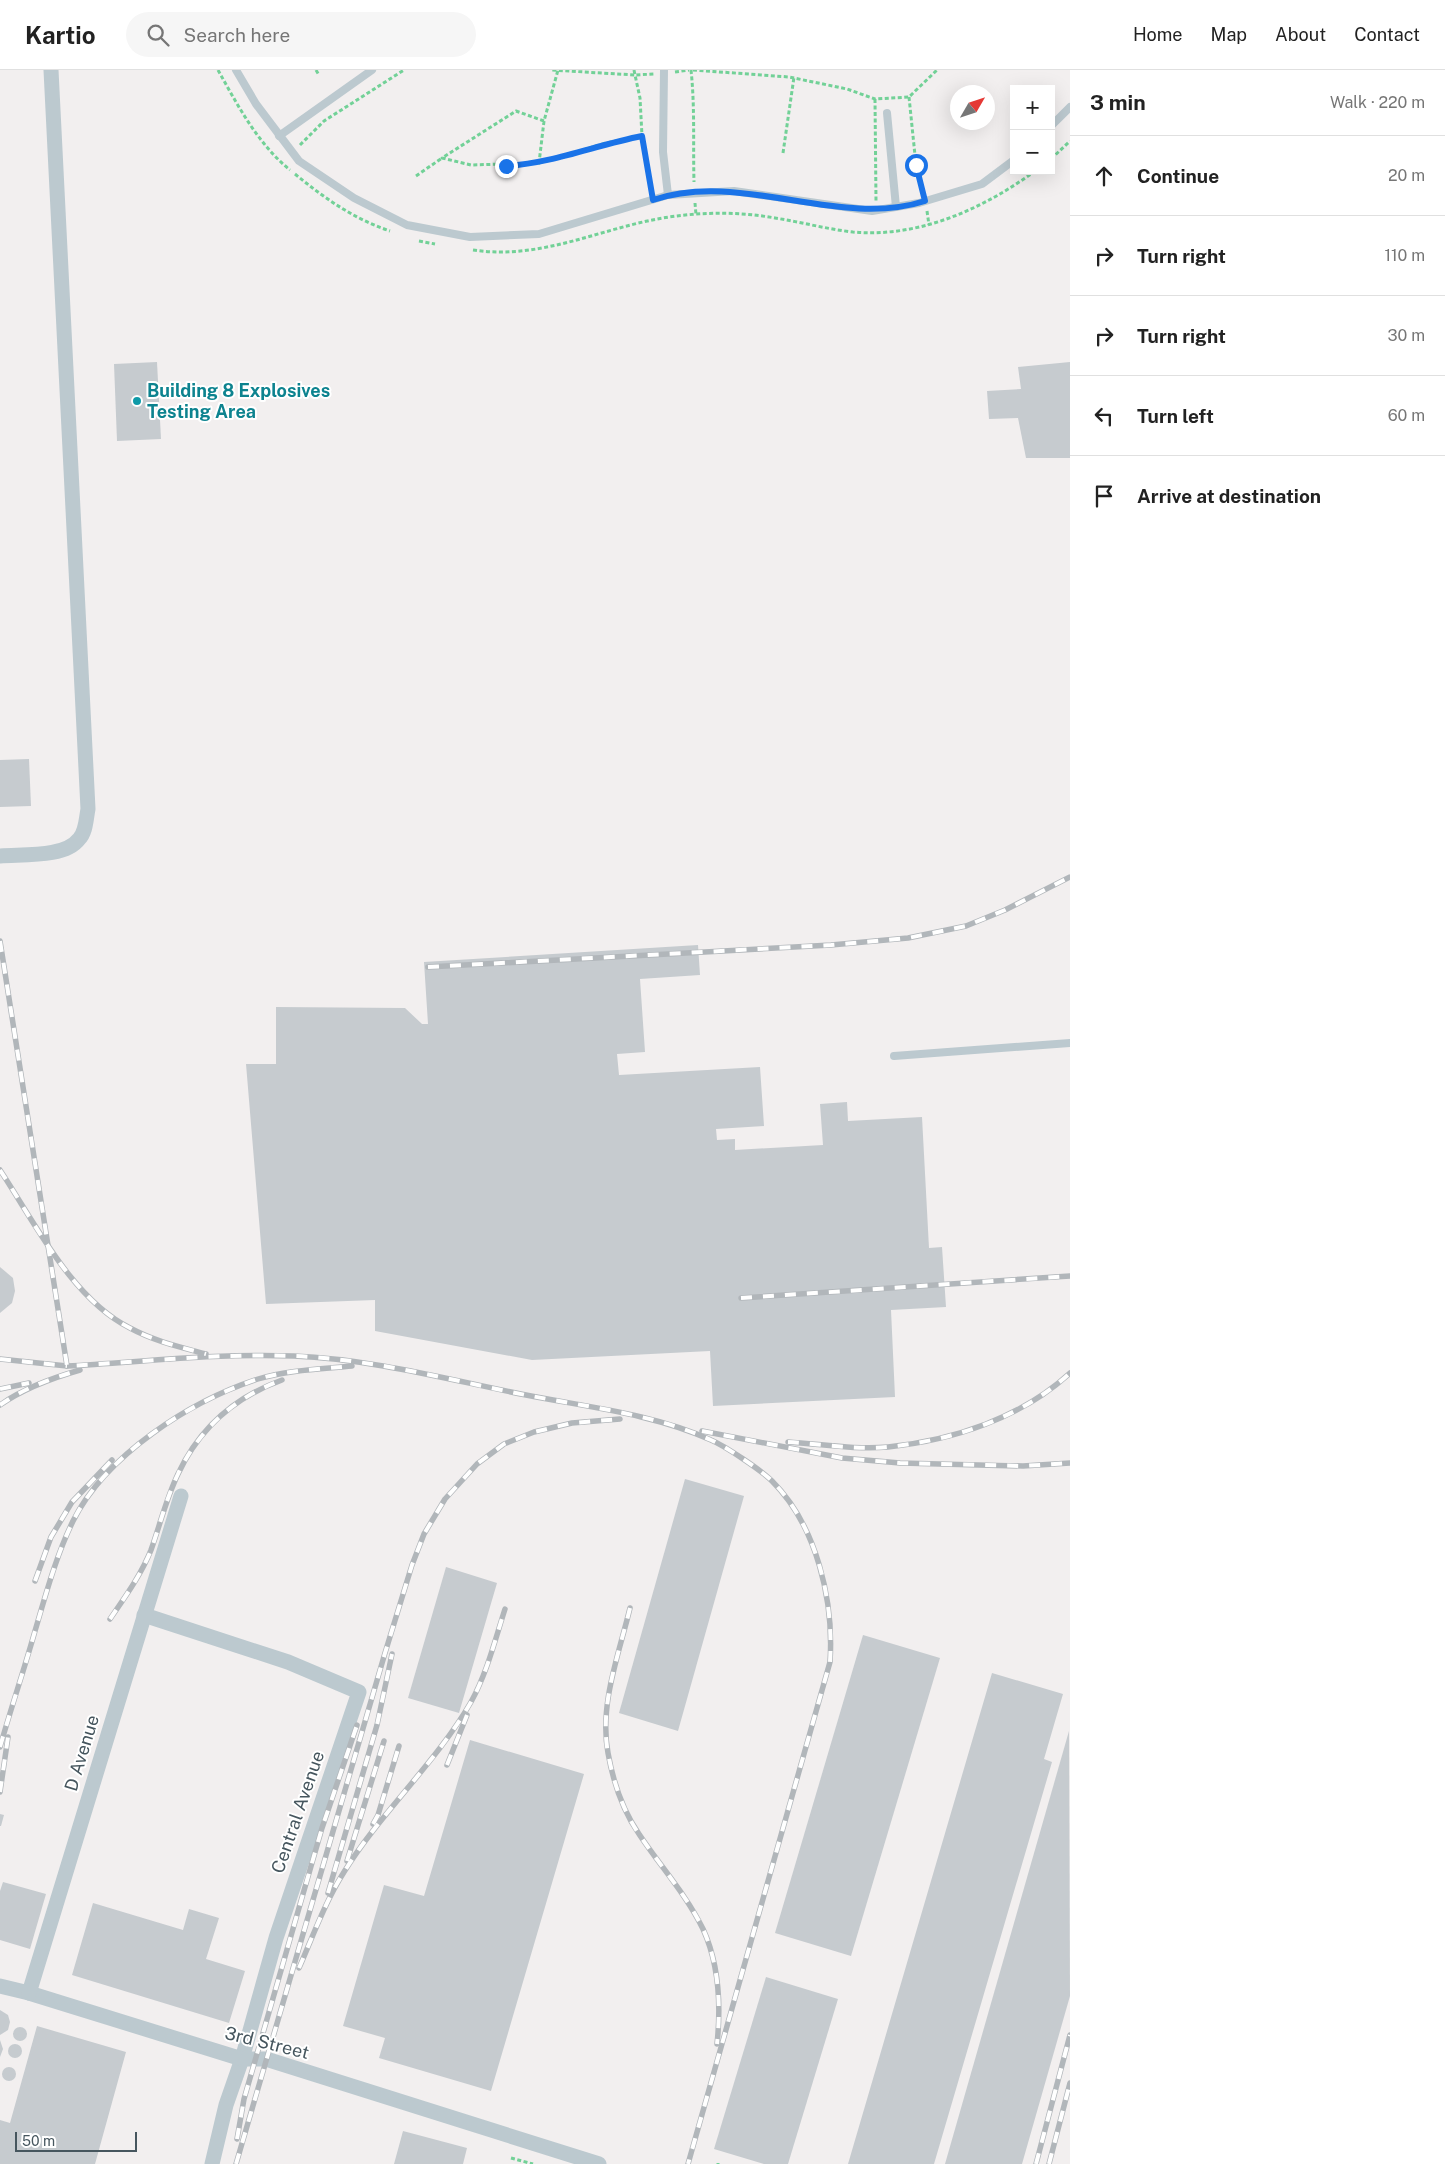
<!DOCTYPE html>
<meta charset="utf-8">
<style>
:root{--surface:#fff;--page:#f6f6f6;--text:#222;--muted:#767676;--line:#e0e0e0}
body{margin:0;font-family:"Public Sans",sans-serif;background:var(--page);color:var(--text)}
.controls{position:absolute;right:15px;top:15px;display:grid;overflow:hidden;border-radius:0px;box-shadow:0 5px 20px #0002}
.controls button{width:45px;height:45px;display:grid;place-items:center;padding:0;border:0;border-bottom:1px solid var(--line);background:var(--surface);color:var(--text);font:25px sans-serif}
.compass{position:absolute;left:950px;top:15px;width:45px;height:45px;border-radius:50%;background:var(--surface);box-shadow:0 5px 20px #0002;rotate:51deg}
.scale{position:absolute;left:15px;bottom:12px;width:122px;box-sizing:border-box;padding-left:5px;border:2px solid #46565e;border-top:0;font-size:14px;line-height:18px;white-space:nowrap;color:#46565e;-webkit-text-stroke:4px #fff;paint-order:stroke}
.stop{position:absolute;width:15px;height:15px;margin:-11px;border:4px solid #1a73e8;border-radius:50%;background:#fff}
.stop.end{background:#1a73e8;border-color:#fff;box-shadow:0 1px 5px #0008}
.list{margin:0;padding:0;list-style:none}
h2{display:flex;justify-content:space-between;align-items:center;height:65px;margin:0;padding:0 20px;font-size:21px}
h2 small{font-size:16px;font-weight:400;color:var(--muted)}
.list li{display:grid;grid-template-columns:32px 1fr auto;gap:15px;align-items:center;box-sizing:border-box;height:80px;padding:0 20px;border-top:1px solid var(--line)}
.list b{display:block;font-size:19px;white-space:nowrap}
.list em{font-size:16px;font-style:normal;color:var(--muted)}
.icon{flex:none;width:28px;height:28px;fill:none;stroke:currentColor;stroke-width:2;stroke-linecap:round;stroke-linejoin:round}
.map{position:relative;flex:none;width:1070px;height:2094px;overflow:hidden}
header{display:flex;align-items:center;gap:30px;box-sizing:border-box;height:70px;padding:0 25px;background:var(--surface);border-bottom:1px solid var(--line)}
header strong{font-size:24px}
nav{display:flex;gap:28px;margin-inline-start:auto;font-size:18px}
.search{width:350px;height:45px;background:var(--page);display:flex;align-items:center;gap:12px;box-sizing:border-box;padding:0 18px;border-radius:28px;color:var(--muted);font-size:19px}
main{display:flex}
aside{flex:1;background:var(--surface)}
.map>svg:first-child{display:block}
.building{fill:#c6cbcf}
.lines{fill:none;stroke-linecap:round;stroke-linejoin:round}
.path{stroke:#72d197;stroke-width:3;stroke-dasharray:4 2.5;stroke-linecap:butt}
.service{stroke:#bcc9cf;stroke-width:8}
.minor{stroke:#bcc9cf;stroke-width:15}
.rail-casing{stroke:#b1b6ba;stroke-width:5.5}
.rail{stroke:#fff;stroke-width:4;stroke-dasharray:11;stroke-linecap:butt}
.route{stroke:#1a73e8;stroke-width:6}
.culture-dot{fill:#0f9aa8;stroke:#fff;stroke-width:2}
.labels{text-anchor:middle;stroke-width:4;stroke-linejoin:round;paint-order:stroke}
.culture-label{font-size:18px;font-weight:bold;fill:#0d838f;stroke:#fff;text-anchor:start}
.street-label{font-size:18px;fill:#46565e;stroke:#fff}
</style>
<header>
<strong>Kartio</strong>
<div class="search"><svg class="icon" aria-label="search" viewBox="0 0 24 24"><circle cx="10" cy="10" r="6"/><path d="M15 15l6 6"/></svg>Search here</div>
<nav><a>Home</a><a>Map</a><a>About</a><a>Contact</a></nav>
</header>
<main>
<div class="map">
<svg width="1070" height="2094" viewBox="0 0 1070 2094">
<rect width="100%" height="100%" fill="#f2efef"/>
<!-- building -->
<g class="building">
<polygon points="157,292 161,369 117,371 114,294"/>
<polygon points="1070,292 1070,388 1026,388 1018,348 989,349 987,321 1021,319 1018,297"/>
<polygon points="29,689 31,736 0,737 0,690"/>
<polygon points="698,875 700,905 640,909 645,982 617,984 619,1005 760,997 764,1056 716,1059 717,1070 735,1069 735,1080 823,1075 820,1034 847,1032 848,1051 922,1047 929,1178 942,1177 946,1237 891,1240 895,1327 713,1336 710,1281 532,1290 375,1261 375,1230 266,1234 246,994 276,994 276,937 405,938 422,954 428,954 424,892"/>
<polygon points="0,1197 13,1208 15,1221 12,1233 0,1243"/>
<polygon points="685,1409 744,1426 678,1661 619,1643"/>
<polygon points="446,1497 497,1513 459,1643 408,1628"/>
<polygon points="863,1565 940,1588 851,1886 775,1863"/>
<polygon points="992,1603 1063,1624 1044,1689 1052,1692 934,2094 848,2094"/>
<polygon points="1069,1661 1070,1926 1022,2094 945,2094"/>
<polygon points="470,1670 584,1704 491,2021 379,1988 385,1968 343,1956 384,1815 424,1826"/>
<polygon points="0,1744 4,1745 1,1756 0,1756"/>
<polygon points="3,1812 46,1824 30,1879 0,1870 0,1821"/>
<polygon points="93,1833 183,1860 189,1839 219,1848 206,1889 245,1901 229,1953 72,1905"/>
<polygon points="766,1907 838,1929 788,2094 764,2094 714,2079"/>
<polygon points="0,1940 8,1945 10,1952 8,1960 0,1965"/>
<polygon points="37,1956 126,1982 95,2094 0,2094 0,2050 10,2053"/>
<circle cx="20" cy="1964" r="7"/>
<polygon points="0,1970 3,1979 0,1987"/>
<circle cx="15" cy="1981" r="7"/>
<circle cx="9" cy="2004" r="7"/>
<polygon points="403,2061 467,2078 463,2094 394,2094"/>
</g>
<g class="lines">
<!-- path -->
<g class="path">
<path d="M218 0C238 36 258 74 290 100"/>
<polyline points="316,0 319,5"/>
<polyline points="634,0 635,5 654,4"/>
<path d="M691 0C695 37 693 74 694 112"/>
<polyline points="693,0 789,7 847,19 875,29 909,27 937,0"/>
<polyline points="675,2 689,0"/>
<polyline points="909,27 916,95 922,120"/>
<polyline points="875,29 876,131"/>
<polyline points="544,51 539,93 471,95 442,88 516,41 544,51 558,0"/>
<polyline points="642,66 651,119"/>
<polyline points="300,75 324,51 404,0"/>
<polyline points="783,83 794,7"/>
<polyline points="1051,89 1070,71"/>
<polyline points="539,93 606,73 642,66 640,28 635,5 551,0"/>
<path d="M295 104C324 128 354 149 390 161"/>
<polyline points="416,106 442,88"/>
<polyline points="695,133 696,145"/>
<polyline points="927,141 929,155"/>
<polyline points="419,171 435,174"/>
<path d="M473 180C546 191 607 154 677 146 709 142 742 142 775 148 801 152 826 159 853 162 919 168 983 139 1035 101"/>
<polyline points="511,2088 533,2094"/>
<polyline points="718,2094 718,2093"/>
</g>
<!-- service -->
<g class="service">
<polyline points="236,0 256,34 299,91 354,128 407,155 470,167 539,164 668,125"/>
<polyline points="664,0 663,82 668,125 734,121 872,141 919,133 982,114 1014,90"/>
<polyline points="887,43 896,137"/>
<polyline points="1051,56 1070,37"/>
<polyline points="279,66 372,0"/>
<polyline points="894,986 1070,973"/>
</g>
<!-- minor -->
<g class="minor">
<path d="M0 786C22 784 65 788 79 769 86 762 86 749 88 739L51 0"/>
<polyline points="144,1545 288,1592 359,1622 276,1868 242,1989 226,2035 212,2094"/>
<polyline points="0,1916 29,1923 242,1989 266,1989 599,2094"/>
<polyline points="29,1923 181,1426"/>
</g>
<!-- rail casing -->
<g class="rail-casing">
<g id="rail">
<path d="M0 871 67 1296C142 1292 219 1283 294 1286 372 1289 450 1310 526 1325 587 1337 654 1344 711 1370 725 1376 761 1400 772 1411 817 1456 834 1531 830 1592L688 2094"/>
<polyline points="428,897 831,875 908,868 966,856 1005,840 1070,807"/>
<path d="M0 1100C35 1153 72 1229 130 1258 154 1271 180 1277 206 1284"/>
<polyline points="741,1228 1070,1206"/>
<polyline points="0,1289 67,1296"/>
<polyline points="0,1319 29,1313"/>
<path d="M0 1335C24 1318 52 1308 80 1300"/>
<polyline points="702,1361 842,1388 900,1393 1023,1396 1070,1393"/>
<path d="M788 1372C821 1374 856 1380 888 1377 954 1370 1021 1348 1070 1303"/>
<polyline points="35,1511 51,1467 72,1432 112,1390"/>
<path d="M630 1538C619 1584 599 1635 608 1683 613 1711 623 1741 639 1764 660 1796 686 1824 703 1859 719 1894 721 1936 717 1974"/>
<path d="M110 1549C125 1527 141 1505 151 1480 160 1455 166 1429 178 1404 199 1359 235 1327 282 1310"/>
<path d="M0 1677C11 1638 24 1600 35 1561 46 1524 56 1486 73 1451 106 1385 190 1331 258 1309 288 1300 321 1299 352 1296"/>
<polyline points="447,1695 467,1645"/>
<polyline points="0,1722 8,1667"/>
<polyline points="373,1754 378,1745 399,1676"/>
<polyline points="347,1791 384,1671"/>
<polyline points="328,1823 377,1655 392,1584"/>
<path d="M299 1898C313 1866 325 1832 344 1802 381 1742 436 1693 471 1632 487 1603 495 1570 505 1539"/>
<polyline points="237,2069 244,2029 322,1758 357,1655"/>
<polyline points="236,2094 385,1583 412,1495 424,1464 445,1429 477,1394 504,1374 534,1362 572,1353 620,1349"/>
<polyline points="1036,2094 1070,1965"/>
<polyline points="1049,2094 1070,2013"/>
</g>
</g>
<!-- rail -->
<use href="#rail" class="rail"/>
</g>
<g class="lines">
<!-- route -->
<path class="route" d="M506 96C553 93 596 75 642 66L653 130C741 100 838 159 925 131L916 95"/>
</g>
<!-- markers -->
<circle class="culture-dot" cx="137" cy="331" r="5"/>
<g class="labels">
<!-- culture labels -->
<g class="culture-label">
<text x="147" y="327">Building 8 Explosives<tspan x="147" dy="21">Testing Area</tspan></text>
</g>
<!-- street labels -->
<g class="street-label">
<text transform="translate(82 1683) rotate(-73)" y="6">D Avenue</text>
<text transform="translate(298 1742) rotate(-71)" y="6">Central Avenue</text>
<text transform="translate(267 1973) rotate(14)" y="6">3rd Street</text>
</g>
</g>
</svg>
<div class="controls">
<button>+</button>
<button>−</button>
</div>
<svg class="compass" viewBox="-18 -18 36 36"><path d="M0-13l5 13h-10z" fill="#e53935"/><path d="M0 13l5-13h-10z" fill="#767676"/></svg>
<div class="scale">50 m</div>
<div class="stop" style="left:916px;top:95px"></div>
<div class="stop end" style="left:506px;top:96px"></div>
</div>
<aside>
<h2>3 min<small>Walk · 220 m</small></h2>
<ul class="list">
<li><svg class="icon" aria-label="ahead" viewBox="0 0 24 24"><path d="M12 20V5M6 11l6-6 6 6"/></svg><div><b>Continue</b></div><em>20 m</em></li>
<li><svg class="icon" aria-label="right" viewBox="0 0 24 24"><path d="M7 20v-9h11M14 6l5 5-5 5"/></svg><div><b>Turn right</b></div><em>110 m</em></li>
<li><svg class="icon" aria-label="right" viewBox="0 0 24 24"><path d="M7 20v-9h11M14 6l5 5-5 5"/></svg><div><b>Turn right</b></div><em>30 m</em></li>
<li><svg class="icon" aria-label="left" viewBox="0 0 24 24"><path d="M17 20v-9H6M10 6l-5 5 5 5"/></svg><div><b>Turn left</b></div><em>60 m</em></li>
<li><svg class="icon" aria-label="arrive" viewBox="0 0 24 24"><path d="M6 21V4h12l-3 4 3 4H6"/></svg><div><b>Arrive at destination</b></div></li>
</ul>
</aside>
</main>
